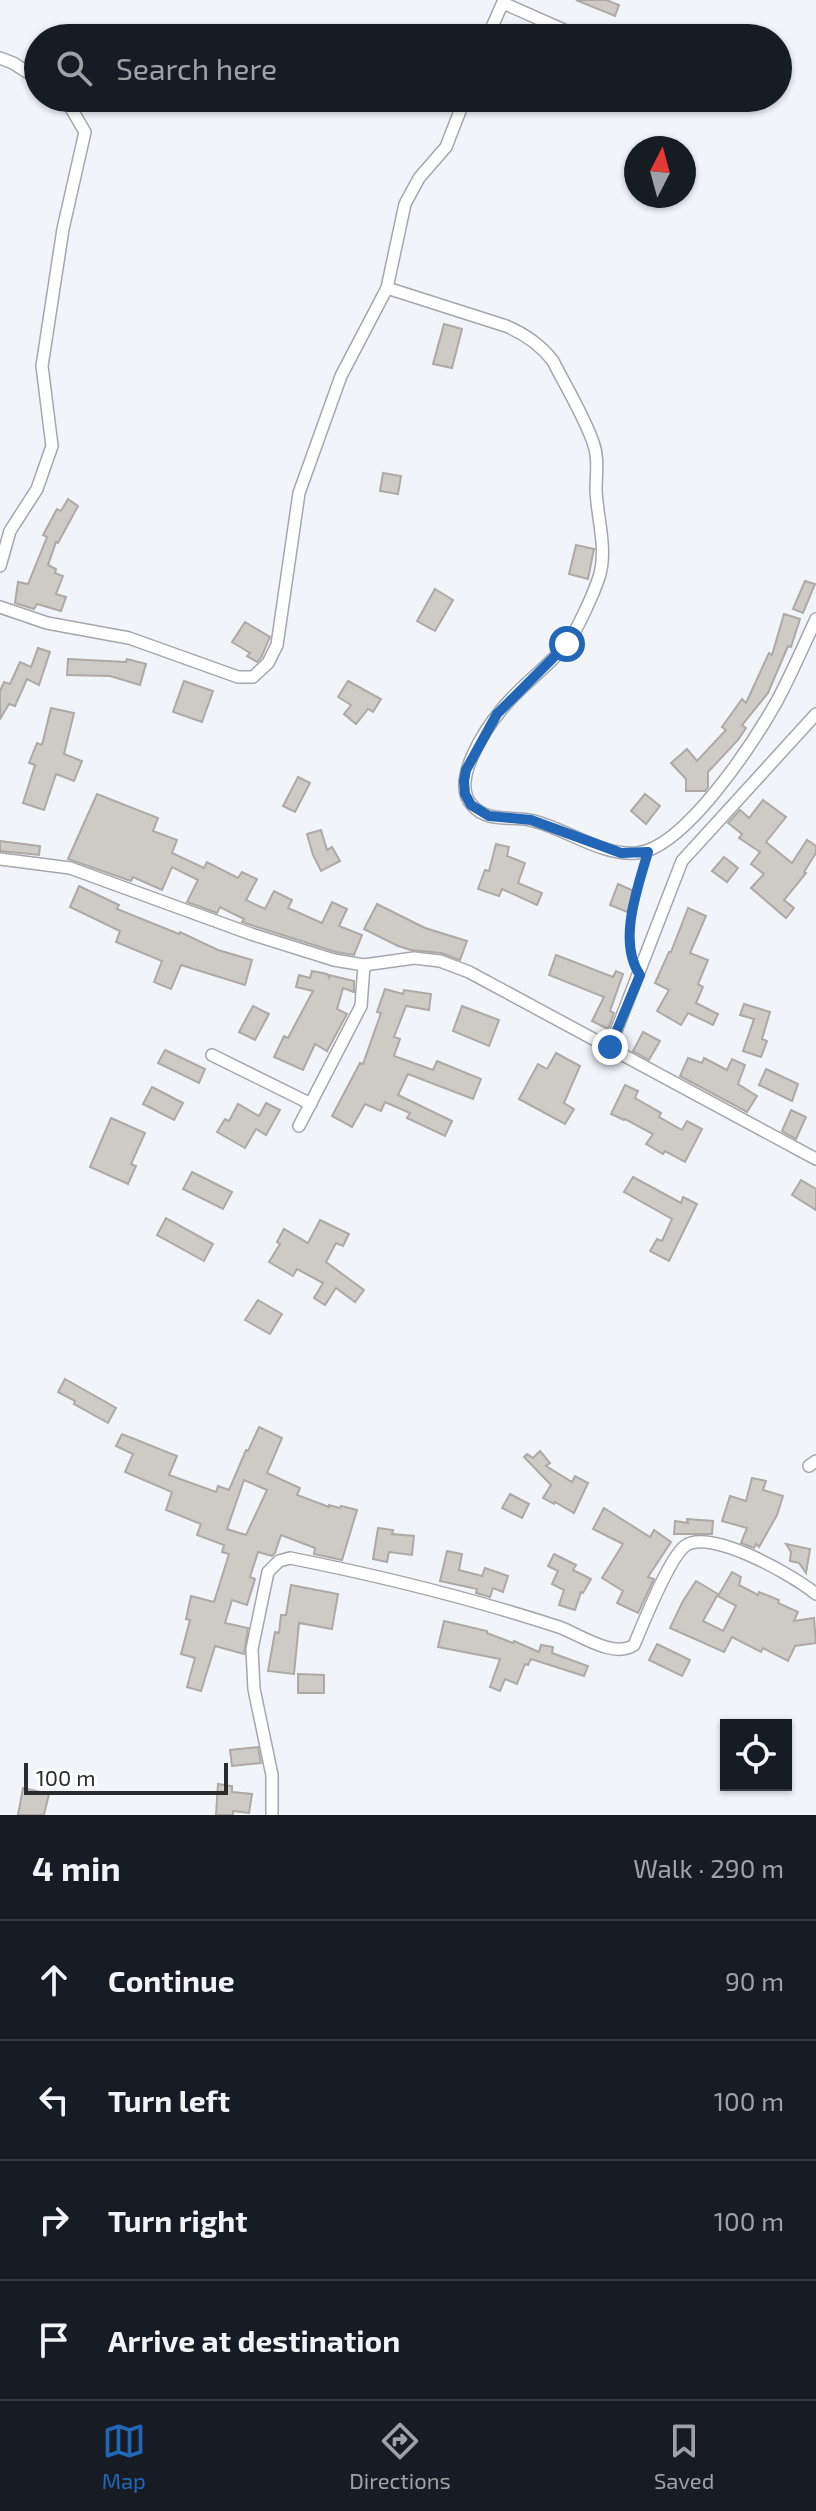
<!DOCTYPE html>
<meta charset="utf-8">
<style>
:root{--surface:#171b24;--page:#242831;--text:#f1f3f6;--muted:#9ea1a6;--line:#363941;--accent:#2267b7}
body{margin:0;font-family:"Exo 2",sans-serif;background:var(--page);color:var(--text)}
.controls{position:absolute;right:24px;bottom:24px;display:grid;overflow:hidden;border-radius:0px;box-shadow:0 2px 6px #0004}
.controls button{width:72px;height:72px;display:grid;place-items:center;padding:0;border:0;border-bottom:2px solid var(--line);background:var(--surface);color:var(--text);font:40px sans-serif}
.compass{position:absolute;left:624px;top:136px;width:72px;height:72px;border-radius:50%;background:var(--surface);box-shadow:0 2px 6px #0004;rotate:6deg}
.scale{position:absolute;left:24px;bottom:20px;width:204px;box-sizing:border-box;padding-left:8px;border:4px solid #2a2b2d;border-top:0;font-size:22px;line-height:28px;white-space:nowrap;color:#2a2b2d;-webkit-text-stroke:6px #fff;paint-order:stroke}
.stop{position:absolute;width:24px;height:24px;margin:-18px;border:6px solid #2267b7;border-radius:50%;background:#fff}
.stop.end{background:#2267b7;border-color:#fff;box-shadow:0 2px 8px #0008}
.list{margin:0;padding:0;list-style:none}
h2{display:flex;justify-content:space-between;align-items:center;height:104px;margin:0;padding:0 32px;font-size:34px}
h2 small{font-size:26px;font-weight:400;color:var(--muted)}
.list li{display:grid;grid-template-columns:52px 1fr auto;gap:24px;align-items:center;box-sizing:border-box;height:120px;padding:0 32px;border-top:2px solid var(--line)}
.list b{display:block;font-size:30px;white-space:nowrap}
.list em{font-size:26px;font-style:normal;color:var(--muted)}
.icon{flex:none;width:44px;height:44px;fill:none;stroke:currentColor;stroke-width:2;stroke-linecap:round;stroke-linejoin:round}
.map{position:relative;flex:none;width:816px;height:1815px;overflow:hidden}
.search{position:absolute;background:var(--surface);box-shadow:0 2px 6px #0004;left:24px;right:24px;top:24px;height:88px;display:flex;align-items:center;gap:20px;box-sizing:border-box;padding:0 28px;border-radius:44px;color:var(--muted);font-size:30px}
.sheet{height:584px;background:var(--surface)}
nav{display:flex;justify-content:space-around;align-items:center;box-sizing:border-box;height:112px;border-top:2px solid var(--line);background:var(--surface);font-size:22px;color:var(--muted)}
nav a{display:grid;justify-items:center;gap:4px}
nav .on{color:var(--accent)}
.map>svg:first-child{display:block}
.building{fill:#cecac5;stroke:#aea9a5;stroke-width:2;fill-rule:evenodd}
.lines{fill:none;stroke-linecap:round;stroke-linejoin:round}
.street-casing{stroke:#a4a7ac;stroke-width:14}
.path{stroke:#9da0a3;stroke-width:2;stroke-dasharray:6 4;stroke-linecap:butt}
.street{stroke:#fff;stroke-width:11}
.route{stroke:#2267b7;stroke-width:10}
</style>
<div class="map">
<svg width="816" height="1815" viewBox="0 0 816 1815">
<rect width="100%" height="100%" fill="#f1f4f9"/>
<!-- building -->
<g class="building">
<polygon points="576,0 606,0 619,5 615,16"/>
<polygon points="444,324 462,329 452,368 433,364"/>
<polygon points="383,473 401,476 398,494 380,491"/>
<polygon points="68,499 78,506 58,543 56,542 48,565 56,569 55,573 63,576 56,594 66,597 61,611 37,604 34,609 15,603 18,582 28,584 47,537 43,535 57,509 61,511"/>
<polygon points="576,545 594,549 588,579 569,574"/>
<polygon points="805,581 815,584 803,613 793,609"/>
<polygon points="435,589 453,600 435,631 417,621"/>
<polygon points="784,614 800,619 791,647 788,646 768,693 742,725 746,728 738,740 708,772 708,787 705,791 686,791 686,779 671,763 687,749 697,761 726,730 722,727 742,699 746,703 769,653 772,655"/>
<polygon points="245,622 270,637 261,658 257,662 247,656 250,653 232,642"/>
<polygon points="38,648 50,652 39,685 27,679 15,706 9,704 0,719 0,691 4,682 10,684 20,662 31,667"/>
<polygon points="68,659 126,662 127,659 146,664 140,685 110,676 67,675"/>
<polygon points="184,681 213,691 202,722 173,712"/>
<polygon points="348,681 381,699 373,712 368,709 356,724 344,714 351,705 338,697"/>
<polygon points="51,708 74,713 64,754 82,761 74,781 56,774 44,810 23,803 35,765 29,763 37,743 42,745"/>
<polygon points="298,777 310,783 295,812 283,806"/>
<polygon points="97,794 158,818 153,831 177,840 172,853 204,868 207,862 238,878 242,872 257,879 246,900 265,909 274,891 292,900 288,908 322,923 332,902 347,909 339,926 362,935 354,955 336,952 254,926 242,922 244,919 220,907 217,913 187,902 198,880 172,867 162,890 133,877 131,881 68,859"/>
<polygon points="645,794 660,806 646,824 631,811"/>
<polygon points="763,800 786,817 766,842 792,863 807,840 816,846 816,853 804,872 806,873 784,900 794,908 786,918 751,888 764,874 751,864 760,852 739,838 742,834 728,823 740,810 749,818"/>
<polygon points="321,830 327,850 332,847 340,861 321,871 313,855 307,834"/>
<polygon points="0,841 40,846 39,855 0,851"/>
<polygon points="496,844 509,847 507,856 525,863 518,883 542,893 537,905 502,889 499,896 478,889 485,870 489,871"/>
<polygon points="724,857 738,868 727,882 712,871"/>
<polygon points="618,884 634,891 627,912 610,905"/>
<polygon points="79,886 119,905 117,909 179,934 180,932 218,950 252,960 245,985 181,965 171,989 154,982 162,961 116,942 120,931 70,907"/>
<polygon points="377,904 425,928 467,941 460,960 441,953 411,950 398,946 364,929"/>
<polygon points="688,908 706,916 690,953 708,960 698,984 703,987 696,1003 718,1014 713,1025 688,1013 681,1025 657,1011 669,990 655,983 669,952 671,952"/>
<polygon points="556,955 613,977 616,971 623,974 610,1011 614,1013 608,1029 592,1021 604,997 549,975"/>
<polygon points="312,971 327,974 329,977 329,975 354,981 354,992 343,988 337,1009 347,1014 327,1051 315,1044 303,1070 274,1057 284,1036 288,1038 313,991 296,987 299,975 310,978"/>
<polygon points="385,989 403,994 404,990 431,994 429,1010 406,1006 394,1037 400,1039 394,1056 433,1070 437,1061 481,1079 473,1099 408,1074 398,1095 452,1121 445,1136 407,1118 410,1113 385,1102 381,1111 365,1104 352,1127 332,1116 360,1063 363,1064 381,1013 377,1012"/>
<polygon points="744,1004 770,1012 762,1039 767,1041 761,1057 743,1051 754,1019 740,1015"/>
<polygon points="253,1006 269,1014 255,1040 239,1032"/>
<polygon points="462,1006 499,1020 489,1046 453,1031"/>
<polygon points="643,1032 660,1041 649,1060 633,1051"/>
<polygon points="165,1050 205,1069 199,1083 158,1063"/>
<polygon points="556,1053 580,1066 564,1103 574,1109 565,1124 519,1099 538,1064 547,1069"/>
<polygon points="688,1058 702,1063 704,1058 727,1070 732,1059 745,1065 738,1084 757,1096 747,1112 680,1076"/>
<polygon points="766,1069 798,1084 792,1101 759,1085"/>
<polygon points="625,1085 638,1091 635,1098 661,1113 659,1117 682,1130 687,1121 702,1129 685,1162 665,1151 663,1154 646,1144 653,1134 625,1119 624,1120 611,1114"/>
<polygon points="152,1087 183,1103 174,1120 143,1104"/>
<polygon points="266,1103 280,1110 266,1135 256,1129 245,1148 217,1132 225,1119 229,1121 238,1104 259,1116"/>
<polygon points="791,1110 806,1117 796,1139 782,1131"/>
<polygon points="111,1118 145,1133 131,1164 136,1166 128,1184 90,1167"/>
<polygon points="192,1172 232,1192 223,1209 183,1189"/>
<polygon points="633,1177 681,1203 683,1197 697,1204 669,1261 650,1251 657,1239 662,1241 672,1219 624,1192"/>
<polygon points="801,1180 816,1189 816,1210 792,1195"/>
<polygon points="166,1218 213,1244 204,1261 157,1235"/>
<polygon points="320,1220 349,1234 343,1246 336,1243 326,1262 364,1290 355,1302 336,1288 325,1305 314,1298 323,1283 297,1269 293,1276 269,1262 280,1244 277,1242 284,1229 308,1243"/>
<polygon points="258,1300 282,1314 270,1334 245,1320"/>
<polygon points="65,1379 116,1408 108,1423 74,1404 75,1401 58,1392"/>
<path d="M259 1427 282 1438 267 1473 300 1488 297 1495 329 1507V1505L340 1508 341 1506 357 1510 342 1560 314 1554 315 1548 281 1535 275 1553 272 1556 258 1552 250 1577 255 1579 247 1605 232 1600 225 1623 248 1628 244 1654 215 1646 201 1691 187 1687 195 1658 181 1654 190 1620 186 1619 191 1596 214 1602 229 1554 222 1552 224 1545 197 1535 201 1524 166 1510 172 1492 125 1472 133 1454 116 1446 122 1434 177 1456 169 1475 216 1492 218 1486 229 1490 246 1450 248 1451ZM244 1480 267 1490 246 1535 227 1529Z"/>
<polygon points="540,1451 550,1463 546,1466 572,1482 575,1476 588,1483 574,1513 555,1502 554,1504 543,1498 551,1485 524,1457 527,1454 533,1458"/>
<polygon points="752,1478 766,1481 763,1490 783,1496 777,1515 759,1547 756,1544 754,1548 741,1543 747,1528 722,1521 730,1496 746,1501"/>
<polygon points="510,1494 529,1504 522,1518 502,1508"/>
<polygon points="604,1508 650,1537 654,1530 671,1542 648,1577 654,1579 638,1613 617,1603 623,1591 602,1578 623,1544 593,1529"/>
<polygon points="687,1519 713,1521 712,1534 674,1534 675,1521 688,1523"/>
<polygon points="378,1528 393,1530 392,1534 414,1536 412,1555 389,1552 387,1562 373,1559"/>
<polygon points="786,1544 810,1549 806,1573 799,1563 790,1561 791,1552"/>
<polygon points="447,1551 462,1554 459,1570 482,1576 485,1568 508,1576 503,1592 493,1588 490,1597 476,1593 477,1589 440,1581"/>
<polygon points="554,1554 576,1565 573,1570 591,1579 583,1593 581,1592 575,1610 559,1605 564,1590 552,1584 558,1571 548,1566"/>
<polygon points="732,1572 741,1577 739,1585 758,1595 759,1592 779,1600 778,1603 798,1612 794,1621 814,1618 816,1643 795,1646 788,1661 763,1648 761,1652 732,1637 724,1652 670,1628 683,1601 696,1581 718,1594 703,1621 723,1631 736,1606 718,1596"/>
<polygon points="291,1585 338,1594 332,1629 299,1623 294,1674 268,1671 275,1632 279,1633 281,1615 286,1615"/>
<polygon points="444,1621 487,1631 487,1633 513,1643 514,1641 539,1652 541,1645 553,1647 552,1653 588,1666 584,1676 531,1659 528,1665 525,1664 517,1684 505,1679 500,1691 490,1687 500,1659 438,1647"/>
<polygon points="657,1644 690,1660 682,1676 649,1660"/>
<polygon points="298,1674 324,1675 324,1693 298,1693"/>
<polygon points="258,1747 261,1763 232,1766 230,1750"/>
<polygon points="218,1784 232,1786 232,1792 252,1794 249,1813 233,1811 233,1815 216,1815"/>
<polygon points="23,1788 49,1794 44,1815 18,1815"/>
</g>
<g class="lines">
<!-- street casing -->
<g class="street-casing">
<g id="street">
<polyline points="503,3 582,38"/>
<polyline points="487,38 504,0"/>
<polyline points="0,58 13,63 38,79"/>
<path d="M387 288 506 326C525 334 540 344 553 361 566 387 583 414 593 442 599 458 596 474 596 490 597 517 607 547 600 574 595 591 577 631 566 645 547 668 521 685 502 709 485 729 450 782 472 805 488 824 513 815 534 821 568 830 602 856 637 853 685 848 754 742 777 701 791 675 803 647 816 619"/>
<polyline points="0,566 10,531 37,489 52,446 42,366 63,229 85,132 65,98"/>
<polyline points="0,607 47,623 129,638 238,677 253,677 268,663 277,645 299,493 341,376 387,288 405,204 419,178 446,147 465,98"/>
<polyline points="0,859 70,868 251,934 334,960 364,965 414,958 440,961 469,972 816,1159"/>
<polyline points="610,1047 682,861 816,714"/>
<polyline points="212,1055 311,1104"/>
<polyline points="299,1126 361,1006 364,965"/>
<polyline points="809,1466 816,1461"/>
<path d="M272 1815V1775L254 1689 252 1649 268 1572 279 1561 290 1558C381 1576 470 1598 559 1627 579 1634 613 1659 634 1645 643 1624 669 1558 685 1546 710 1527 796 1577 816 1594"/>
</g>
</g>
<!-- path -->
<polyline class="path" points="632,956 632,911 644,864"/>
<!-- street -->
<use href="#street" class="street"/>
</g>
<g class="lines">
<!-- route -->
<path class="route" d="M567 644 497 714 466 770 464 781 465 794 471 805 489 816 531 820 621 853 648 852C638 887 617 942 640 975L610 1047"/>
</g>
</svg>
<div class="controls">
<button><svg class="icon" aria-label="locate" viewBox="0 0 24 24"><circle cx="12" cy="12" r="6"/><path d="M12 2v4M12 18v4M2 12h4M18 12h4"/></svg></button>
</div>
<svg class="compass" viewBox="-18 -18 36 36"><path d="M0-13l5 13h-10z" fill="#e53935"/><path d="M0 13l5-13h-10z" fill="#9ea1a6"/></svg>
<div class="scale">100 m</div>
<div class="stop" style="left:567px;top:644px"></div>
<div class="stop end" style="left:610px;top:1047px"></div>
<div class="search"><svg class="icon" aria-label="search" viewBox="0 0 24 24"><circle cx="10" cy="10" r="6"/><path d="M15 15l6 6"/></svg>Search here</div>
</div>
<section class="sheet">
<h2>4 min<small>Walk · 290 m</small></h2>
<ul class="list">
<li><svg class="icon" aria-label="ahead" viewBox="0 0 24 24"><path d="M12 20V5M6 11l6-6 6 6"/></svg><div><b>Continue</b></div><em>90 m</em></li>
<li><svg class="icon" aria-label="left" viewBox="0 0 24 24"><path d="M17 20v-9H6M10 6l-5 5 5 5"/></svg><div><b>Turn left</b></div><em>100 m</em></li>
<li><svg class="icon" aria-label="right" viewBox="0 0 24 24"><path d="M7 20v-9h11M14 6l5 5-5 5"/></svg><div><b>Turn right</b></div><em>100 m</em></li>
<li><svg class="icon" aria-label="arrive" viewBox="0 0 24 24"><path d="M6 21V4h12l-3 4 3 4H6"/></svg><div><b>Arrive at destination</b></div></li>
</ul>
</section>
<nav>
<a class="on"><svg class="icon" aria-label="map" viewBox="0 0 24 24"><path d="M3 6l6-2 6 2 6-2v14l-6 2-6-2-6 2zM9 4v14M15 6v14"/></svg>Map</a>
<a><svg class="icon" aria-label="directions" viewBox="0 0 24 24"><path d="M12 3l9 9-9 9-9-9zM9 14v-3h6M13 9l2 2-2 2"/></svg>Directions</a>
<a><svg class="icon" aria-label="saved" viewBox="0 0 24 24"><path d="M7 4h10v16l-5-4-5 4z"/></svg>Saved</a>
</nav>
